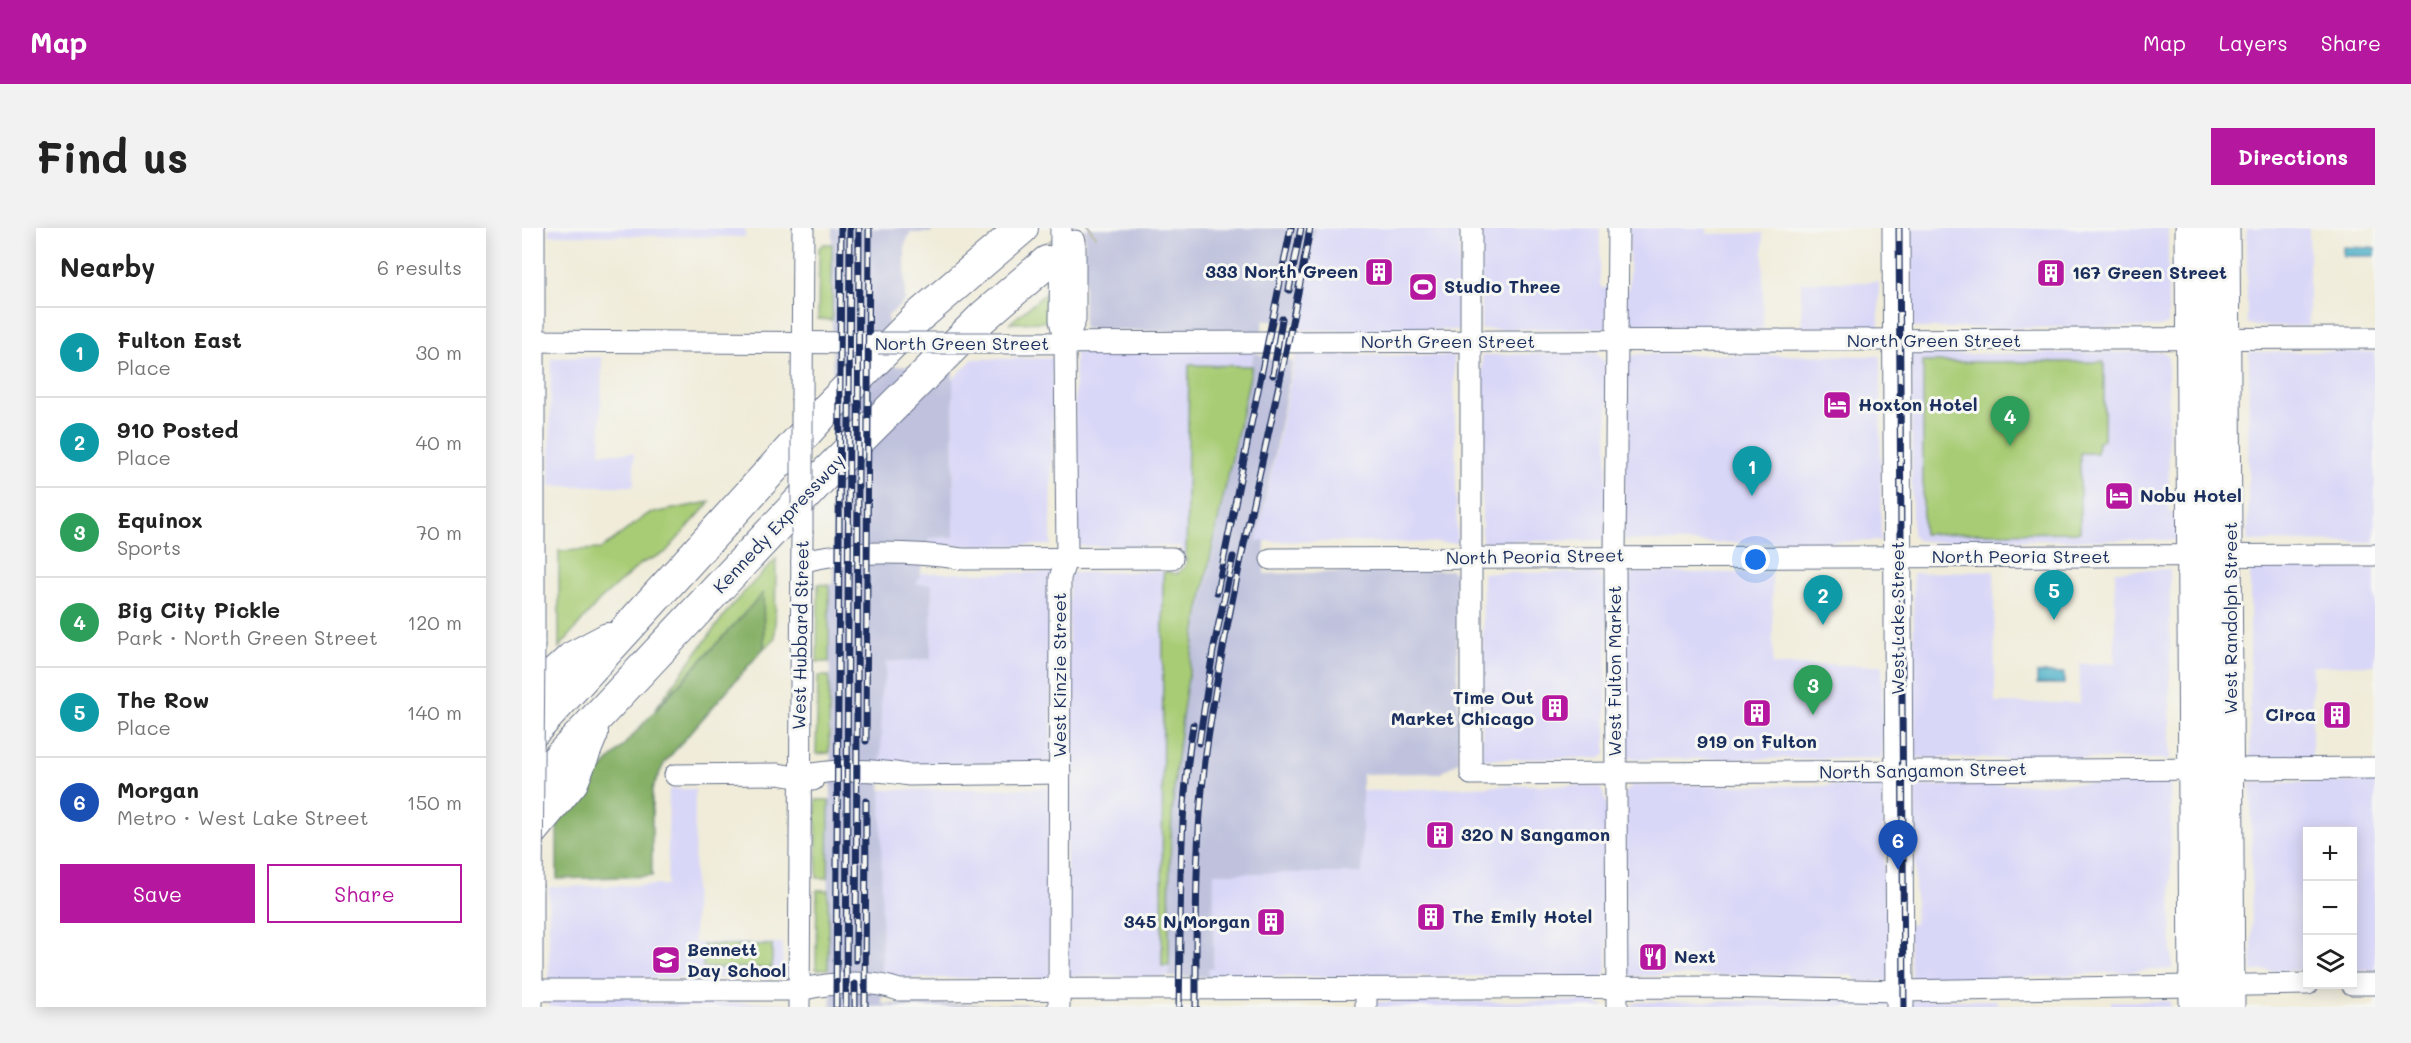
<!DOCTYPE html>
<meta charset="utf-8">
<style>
:root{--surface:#fff;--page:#f2f2f2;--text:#222;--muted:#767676;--line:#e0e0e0;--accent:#b5179e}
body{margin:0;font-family:Mali,sans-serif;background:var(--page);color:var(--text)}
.controls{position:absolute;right:18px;bottom:18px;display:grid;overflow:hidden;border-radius:0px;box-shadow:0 3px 15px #0003}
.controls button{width:54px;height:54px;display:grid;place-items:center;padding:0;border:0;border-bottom:2px solid var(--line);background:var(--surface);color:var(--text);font:30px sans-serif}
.you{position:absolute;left:1234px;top:332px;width:21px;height:21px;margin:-15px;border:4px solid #fff;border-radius:50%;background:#1a73e8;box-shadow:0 0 0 9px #1a73e833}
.badge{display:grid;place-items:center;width:39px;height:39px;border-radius:50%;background:var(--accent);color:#fff;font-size:20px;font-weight:700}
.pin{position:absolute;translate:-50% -50px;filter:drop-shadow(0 2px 3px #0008)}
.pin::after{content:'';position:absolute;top:32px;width:21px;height:18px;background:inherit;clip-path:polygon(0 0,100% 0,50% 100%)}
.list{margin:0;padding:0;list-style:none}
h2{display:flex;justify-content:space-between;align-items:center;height:78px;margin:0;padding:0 24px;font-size:26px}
h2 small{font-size:20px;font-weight:400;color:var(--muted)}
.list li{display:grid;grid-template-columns:39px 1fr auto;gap:18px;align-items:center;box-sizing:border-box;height:90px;padding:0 24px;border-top:2px solid var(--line)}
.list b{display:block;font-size:22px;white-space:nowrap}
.list p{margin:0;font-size:20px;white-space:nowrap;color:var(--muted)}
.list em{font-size:20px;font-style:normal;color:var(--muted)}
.actions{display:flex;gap:12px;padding:18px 24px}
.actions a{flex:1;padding:14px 0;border:2px solid var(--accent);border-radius:0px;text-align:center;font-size:21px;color:var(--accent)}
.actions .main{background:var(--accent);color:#fff}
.icon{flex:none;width:33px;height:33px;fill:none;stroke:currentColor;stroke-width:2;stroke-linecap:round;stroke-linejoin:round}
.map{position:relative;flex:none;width:1853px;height:779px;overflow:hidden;border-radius:0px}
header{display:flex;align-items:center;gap:36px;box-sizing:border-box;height:84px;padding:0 30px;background:var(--accent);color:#fff}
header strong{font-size:28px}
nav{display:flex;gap:33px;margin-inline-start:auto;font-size:21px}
.intro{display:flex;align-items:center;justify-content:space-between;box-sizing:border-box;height:144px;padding:0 36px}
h1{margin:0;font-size:42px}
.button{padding:15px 27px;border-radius:0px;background:var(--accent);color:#fff;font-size:21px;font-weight:700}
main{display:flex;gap:36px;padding:0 36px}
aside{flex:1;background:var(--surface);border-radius:0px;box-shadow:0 3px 15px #0003}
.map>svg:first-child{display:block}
.built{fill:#d9d7f7}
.industrial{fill:#c0c2dd}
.green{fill:#a8cc75;stroke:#627e6a;stroke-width:1.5}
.forest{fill:#86b066;stroke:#507062;stroke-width:1.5}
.water{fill:#47aec6;stroke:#316e92;stroke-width:1.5}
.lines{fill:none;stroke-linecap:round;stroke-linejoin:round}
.highway-tunnel{stroke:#c5c6c0;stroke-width:32;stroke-dasharray:32 16;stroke-linecap:butt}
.minor-casing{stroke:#667189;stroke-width:23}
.major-casing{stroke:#667189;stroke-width:29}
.highway-casing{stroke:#667189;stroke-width:34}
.minor{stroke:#fff;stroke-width:21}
.major{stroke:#fff;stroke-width:27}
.highway{stroke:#fff;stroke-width:32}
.rail-casing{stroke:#1b2f5e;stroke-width:7}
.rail{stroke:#f6f6f2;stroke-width:4.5;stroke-dasharray:14;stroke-linecap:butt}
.minor-bridge-casing{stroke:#667189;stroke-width:23;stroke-linecap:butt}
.major-bridge-casing{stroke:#667189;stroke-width:29;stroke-linecap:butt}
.minor-bridge{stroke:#fff;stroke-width:21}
.major-bridge{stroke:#fff;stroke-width:27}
.labels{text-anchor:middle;stroke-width:6;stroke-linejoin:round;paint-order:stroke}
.poi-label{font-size:18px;font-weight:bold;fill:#1b2f5e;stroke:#f6f6f2;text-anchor:start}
.street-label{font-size:18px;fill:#1b2f5e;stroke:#f6f6f2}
</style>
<header>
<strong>Map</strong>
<nav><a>Map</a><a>Layers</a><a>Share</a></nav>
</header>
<div class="intro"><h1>Find us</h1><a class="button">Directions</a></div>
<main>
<aside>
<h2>Nearby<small>6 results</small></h2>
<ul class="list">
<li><span class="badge" style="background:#0f9aa8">1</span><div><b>Fulton East</b><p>Place</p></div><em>30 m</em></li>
<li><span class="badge" style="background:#0f9aa8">2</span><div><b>910 Posted</b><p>Place</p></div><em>40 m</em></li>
<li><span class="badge" style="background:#2e9e5b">3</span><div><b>Equinox</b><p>Sports</p></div><em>70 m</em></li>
<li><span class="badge" style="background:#2e9e5b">4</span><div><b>Big City Pickle</b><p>Park · North Green Street</p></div><em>120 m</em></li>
<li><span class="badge" style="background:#0f9aa8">5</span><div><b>The Row</b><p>Place</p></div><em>140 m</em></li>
<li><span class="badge" style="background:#1a4fb4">6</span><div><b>Morgan</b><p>Metro · West Lake Street</p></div><em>150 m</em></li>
</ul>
<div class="actions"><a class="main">Save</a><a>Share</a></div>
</aside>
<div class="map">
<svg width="1853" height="779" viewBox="0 0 1853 779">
<rect width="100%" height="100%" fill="#f6f6f2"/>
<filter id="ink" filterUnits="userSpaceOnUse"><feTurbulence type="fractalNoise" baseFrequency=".0167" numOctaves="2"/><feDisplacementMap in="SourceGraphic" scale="12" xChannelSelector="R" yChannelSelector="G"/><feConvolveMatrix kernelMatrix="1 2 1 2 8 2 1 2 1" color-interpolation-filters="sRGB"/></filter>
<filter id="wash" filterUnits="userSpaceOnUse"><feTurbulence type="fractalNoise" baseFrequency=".008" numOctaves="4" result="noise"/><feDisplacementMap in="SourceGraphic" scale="24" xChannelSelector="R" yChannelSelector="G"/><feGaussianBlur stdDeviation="1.35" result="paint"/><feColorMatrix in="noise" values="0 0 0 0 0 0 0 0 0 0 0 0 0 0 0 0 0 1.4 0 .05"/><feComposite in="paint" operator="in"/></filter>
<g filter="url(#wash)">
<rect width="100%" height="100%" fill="#f0ecd9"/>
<!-- built -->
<g class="built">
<polygon points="27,0 223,0 223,9 27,7"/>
<polygon points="794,0 937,0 938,102 779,102 777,97"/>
<polygon points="959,0 1078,0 1078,57 1081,61 1089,54 1088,100 959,101"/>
<polygon points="1107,0 1185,0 1185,6 1241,5 1241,101 1166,104 1162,101 1128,101 1111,104 1107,101 1104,94 1104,65 1107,58"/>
<polygon points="1389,0 1646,0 1646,96 1638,99 1391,100"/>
<polygon points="1725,0 1787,0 1787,98 1733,98 1725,95"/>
<polygon points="1279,54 1357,54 1357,101 1280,100"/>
<polygon points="553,124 732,124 667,445 647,622 647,749 544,748 547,345 642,343 650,347 664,337 664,329 658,318 552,318"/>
<polygon points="1641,124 1646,128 1647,282 1658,294 1656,312 1456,312 1413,314 1394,312 1390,307 1389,127"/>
<polygon points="1727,124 1853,124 1853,314 1726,313"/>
<polygon points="1073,125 1083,134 1086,151 1084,312 960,314 960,127"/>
<polygon points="1117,126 1358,128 1359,313 1191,315 1102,312 1103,134 1106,129"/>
<polygon points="774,127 932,128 935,315 735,313"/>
<polygon points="80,129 78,225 112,225 112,258 28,258 29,130"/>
<polygon points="531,130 529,317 406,318 408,310 432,309 431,151 451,131"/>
<polygon points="1728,340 1853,340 1853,437 1790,438 1790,531 1728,530"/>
<polygon points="1648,341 1648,531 1393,530 1391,345 1472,343 1473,475 1557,475 1558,436 1593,435 1593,343"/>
<polygon points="397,345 531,345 529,534 358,537 359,464 364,446 364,434 409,431 410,356 395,356"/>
<polygon points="961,345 1070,345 1076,346 1082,355 1085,361 1084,525 1079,530 960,531"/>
<polygon points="1111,345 1250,345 1251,437 1360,437 1361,530 1112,531 1104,528 1103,356"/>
<polygon points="1648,554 1650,741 1421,754 1389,752 1386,697 1393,696 1393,558"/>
<polygon points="1853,554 1853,742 1831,742 1830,604 1786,604 1785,742 1730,743 1729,555"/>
<polygon points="1003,557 1069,558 1078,560 1081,565 1086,583 1085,743 1077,751 1003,748 686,749 686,740 691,739 692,645 840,645 840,563"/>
<polygon points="1111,557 1361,558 1363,680 1367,681 1368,753 1338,754 1330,747 1300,747 1295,752 1289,751 1288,747 1103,748 1103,565"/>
<polygon points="529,560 528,750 360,750 358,562"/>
<polygon points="147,561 173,561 172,715 260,715 261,750 121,750 120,775 262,775 262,779 27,779 27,659 145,657"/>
<polygon points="1366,772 1369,779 1106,779 1115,774"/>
<polygon points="1391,772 1476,772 1476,779 1387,779"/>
<polygon points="1069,773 1084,779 849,779 849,774"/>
<rect x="1589" y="773" width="59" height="6"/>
</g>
<!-- industrial -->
<g class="industrial">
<polygon points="310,0 410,0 410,5 388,5 383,17 383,73 366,88 366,138 431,138 432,309 408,310 395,356 410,356 409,431 364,434 364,446 359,464 360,776 527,776 527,779 309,779 309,742 306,741 307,572 309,571 307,357 311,356"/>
<polygon points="563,0 794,0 777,97 742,92 739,106 564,101 561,99"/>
<polygon points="732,124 754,133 771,133 735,313 743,313 742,346 928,342 934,345 937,533 919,545 840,546 840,645 692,645 691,740 686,740 686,749 647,749 647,622 656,522 667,445"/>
</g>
<!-- green -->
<g class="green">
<polygon points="302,16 310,16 310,92 296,91 297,20"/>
<polygon points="525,64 525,94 488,95"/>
<polygon points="1401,134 1582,134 1582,212 1576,213 1575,225 1558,225 1558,304 1401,306"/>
<path d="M667 137 730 138C703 265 671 392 656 521 647 593 647 666 647 738H640L641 350 642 343 655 346 664 337Z"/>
<polygon points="188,274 143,325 120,335 96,356 77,373 37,420 37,323 79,321 126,286"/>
<polygon points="254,331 253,411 242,420 241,366 133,481 209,378"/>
<polygon points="296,356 307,357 307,434 295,434"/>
<polygon points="296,448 307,448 307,525 294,526"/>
<polygon points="294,572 307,572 306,650 295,650"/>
<polygon points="295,662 306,662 306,741 294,741"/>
<rect x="181" y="717" width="69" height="23"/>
</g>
<!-- forest -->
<polygon class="forest" points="241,365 242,420 143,534 130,561 130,648 35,651 35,590"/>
<!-- water -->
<g class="water">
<polygon points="1821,19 1853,20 1853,28 1821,28"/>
<rect x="1515" y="445" width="27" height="11"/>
</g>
</g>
<g filter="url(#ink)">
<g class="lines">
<!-- highway-tunnel -->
<polyline class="highway-tunnel" points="528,32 568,0"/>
<!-- minor casing -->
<g class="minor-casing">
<g id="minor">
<polyline points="949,0 949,546 1853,540"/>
<polyline points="1664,0 1668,779"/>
<polyline points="1707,0 1712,779"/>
<polyline points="0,113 356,115"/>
<polyline points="468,115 1853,110"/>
<polyline points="543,115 553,92 553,13"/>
<polyline points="280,170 281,0"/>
<polyline points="749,331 1853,327"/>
<path d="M280 334C322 321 398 324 441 331L650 330"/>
<polyline points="153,547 256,546 291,552"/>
<path d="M278 548C314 541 350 541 386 547L538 545"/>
<polyline points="1830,756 1853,756"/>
<path d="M8 762H277C308 755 346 751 377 762L1197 759 1378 763 1786 756"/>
<polyline points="277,779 280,305"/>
<polyline points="537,779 538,350 545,328 543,115 538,92 539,0"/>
<polyline points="844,779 844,760"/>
<polyline points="1095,779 1093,328 1096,0"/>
</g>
</g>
<!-- major casing -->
<g class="major-casing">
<g id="major">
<polyline points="9,0 9,416"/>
<polyline points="1374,0 1378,779"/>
<polyline points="1685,0 1690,779"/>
<polyline points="7,659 7,779"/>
</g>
</g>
<!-- highway casing -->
<g class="highway-casing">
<g id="highway">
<polyline points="0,476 50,430 86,411"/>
<polyline points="0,516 308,178 396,89 500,0"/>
<polyline points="0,569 307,242 461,89 525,34"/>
<polyline points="0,614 50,554 70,505"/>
</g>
</g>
<!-- minor -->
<use href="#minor" class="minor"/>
<!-- major -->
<use href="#major" class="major"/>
<!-- highway -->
<use href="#highway" class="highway"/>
<!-- rail casing -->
<g class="rail-casing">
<g id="rail">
<polyline points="1377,0 1382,779"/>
<polyline points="767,62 779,0"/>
<polyline points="751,147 760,91"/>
<polyline points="695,364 769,0"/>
<polyline points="344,513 347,0"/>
<polyline points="677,515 691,423 711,329"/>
<polyline points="334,732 337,0"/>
<polyline points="314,779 319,0"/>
<polyline points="324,779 328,0"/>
<polyline points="333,779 333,756"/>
<polyline points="343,779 344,573"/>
<path d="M657 779C659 685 656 591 671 497"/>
<path d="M674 779C674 695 673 609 684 525 708 348 758 176 788 0"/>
</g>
</g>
<!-- rail -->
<use href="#rail" class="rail"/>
<!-- minor-bridge casing -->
<g class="minor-bridge-casing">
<g id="minor-bridge">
<polyline points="356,115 468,115"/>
<polyline points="280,305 280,170"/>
</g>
</g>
<!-- major-bridge casing -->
<g class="major-bridge-casing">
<polyline id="major-bridge" points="7,659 9,416"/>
</g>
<!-- minor-bridge -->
<use href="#minor-bridge" class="minor-bridge"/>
<!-- major-bridge -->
<use href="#major-bridge" class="major-bridge"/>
</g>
</g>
<!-- icons -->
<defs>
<g id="building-square" transform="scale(1.5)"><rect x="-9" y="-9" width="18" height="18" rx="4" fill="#b5179e" stroke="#f6f6f2"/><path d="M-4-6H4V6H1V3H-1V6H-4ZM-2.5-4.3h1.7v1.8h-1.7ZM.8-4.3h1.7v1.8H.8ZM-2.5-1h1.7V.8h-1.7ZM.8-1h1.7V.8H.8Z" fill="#fff"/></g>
<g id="stadium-square" transform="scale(1.5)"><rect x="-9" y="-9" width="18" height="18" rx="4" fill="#b5179e" stroke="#f6f6f2"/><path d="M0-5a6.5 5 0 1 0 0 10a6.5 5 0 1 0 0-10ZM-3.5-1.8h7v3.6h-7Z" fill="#fff"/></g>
<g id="hotel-square" transform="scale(1.5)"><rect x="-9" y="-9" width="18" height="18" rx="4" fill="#b5179e" stroke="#f6f6f2"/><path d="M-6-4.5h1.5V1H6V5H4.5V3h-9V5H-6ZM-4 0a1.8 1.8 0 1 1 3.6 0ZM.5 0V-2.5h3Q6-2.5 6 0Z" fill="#fff"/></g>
<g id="restaurant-square" transform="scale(1.5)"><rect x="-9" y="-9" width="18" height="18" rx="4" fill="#b5179e" stroke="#f6f6f2"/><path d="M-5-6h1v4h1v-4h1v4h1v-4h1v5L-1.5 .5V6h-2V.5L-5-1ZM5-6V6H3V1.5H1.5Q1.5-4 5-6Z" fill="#fff"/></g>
<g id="school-square" transform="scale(1.5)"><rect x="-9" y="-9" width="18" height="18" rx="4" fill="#b5179e" stroke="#f6f6f2"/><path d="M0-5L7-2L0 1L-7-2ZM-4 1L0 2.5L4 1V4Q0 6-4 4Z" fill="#fff"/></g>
</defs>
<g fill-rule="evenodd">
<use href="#building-square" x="857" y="44"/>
<use href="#building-square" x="1529" y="45"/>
<use href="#stadium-square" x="901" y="59"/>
<use href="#hotel-square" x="1315" y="177"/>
<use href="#hotel-square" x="1597" y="268"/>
<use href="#building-square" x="1033" y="480"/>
<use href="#building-square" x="1235" y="485"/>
<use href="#building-square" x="1815" y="487"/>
<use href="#building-square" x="918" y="607"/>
<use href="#building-square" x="909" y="689"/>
<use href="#building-square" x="749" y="694"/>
<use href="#restaurant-square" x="1131" y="729"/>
<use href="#school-square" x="144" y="732"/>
</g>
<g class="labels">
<!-- poi labels -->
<g class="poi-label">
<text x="836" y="50" text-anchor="end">333 North Green</text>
<text x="1550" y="51">167 Green Street</text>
<text x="922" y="65">Studio Three</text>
<text x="1336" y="183">Hoxton Hotel</text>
<text x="1618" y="274">Nobu Hotel</text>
<text x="1012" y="476" text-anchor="end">Time Out<tspan x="1012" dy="21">Market Chicago</tspan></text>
<text x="1794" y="493" text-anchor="end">Circa</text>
<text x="1235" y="520" text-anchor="middle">919 on Fulton</text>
<text x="939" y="613">320 N Sangamon</text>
<text x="930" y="695">The Emily Hotel</text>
<text x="728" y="700" text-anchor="end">345 N Morgan</text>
<text x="165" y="728">Bennett<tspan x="165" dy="21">Day School</tspan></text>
<text x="1152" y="735">Next</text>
</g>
<!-- street labels -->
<g class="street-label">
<text x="1412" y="119">North Green Street</text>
<text x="926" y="120">North Green Street</text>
<text x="440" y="122">North Green Street</text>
<text transform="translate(257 296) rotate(-47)" y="6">Kennedy Expressway</text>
<text transform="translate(1013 329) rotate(-1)" y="6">North Peoria Street</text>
<text x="1499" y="335">North Peoria Street</text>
<text transform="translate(1376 390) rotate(-90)" y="6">West Lake Street</text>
<text transform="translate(1709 390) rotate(-90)" y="6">West Randolph Street</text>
<text transform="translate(279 407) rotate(-89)" y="6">West Hubbard Street</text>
<text transform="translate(1093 443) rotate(-90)" y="6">West Fulton Market</text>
<text transform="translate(538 447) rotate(-90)" y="6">West Kinzie Street</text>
<text transform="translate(1401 543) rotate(-1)" y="6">North Sangamon Street</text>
</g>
</g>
</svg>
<div class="controls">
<button>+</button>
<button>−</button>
<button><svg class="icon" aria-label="layers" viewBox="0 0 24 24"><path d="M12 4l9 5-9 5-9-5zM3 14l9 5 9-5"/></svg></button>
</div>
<div class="you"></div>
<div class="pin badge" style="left:1230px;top:268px;background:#0f9aa8">1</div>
<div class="pin badge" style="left:1301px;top:397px;background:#0f9aa8">2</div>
<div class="pin badge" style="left:1291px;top:487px;background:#2e9e5b">3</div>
<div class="pin badge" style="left:1488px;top:218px;background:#2e9e5b">4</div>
<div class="pin badge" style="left:1532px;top:392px;background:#0f9aa8">5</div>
<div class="pin badge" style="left:1376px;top:642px;background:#1a4fb4">6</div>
</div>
</main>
